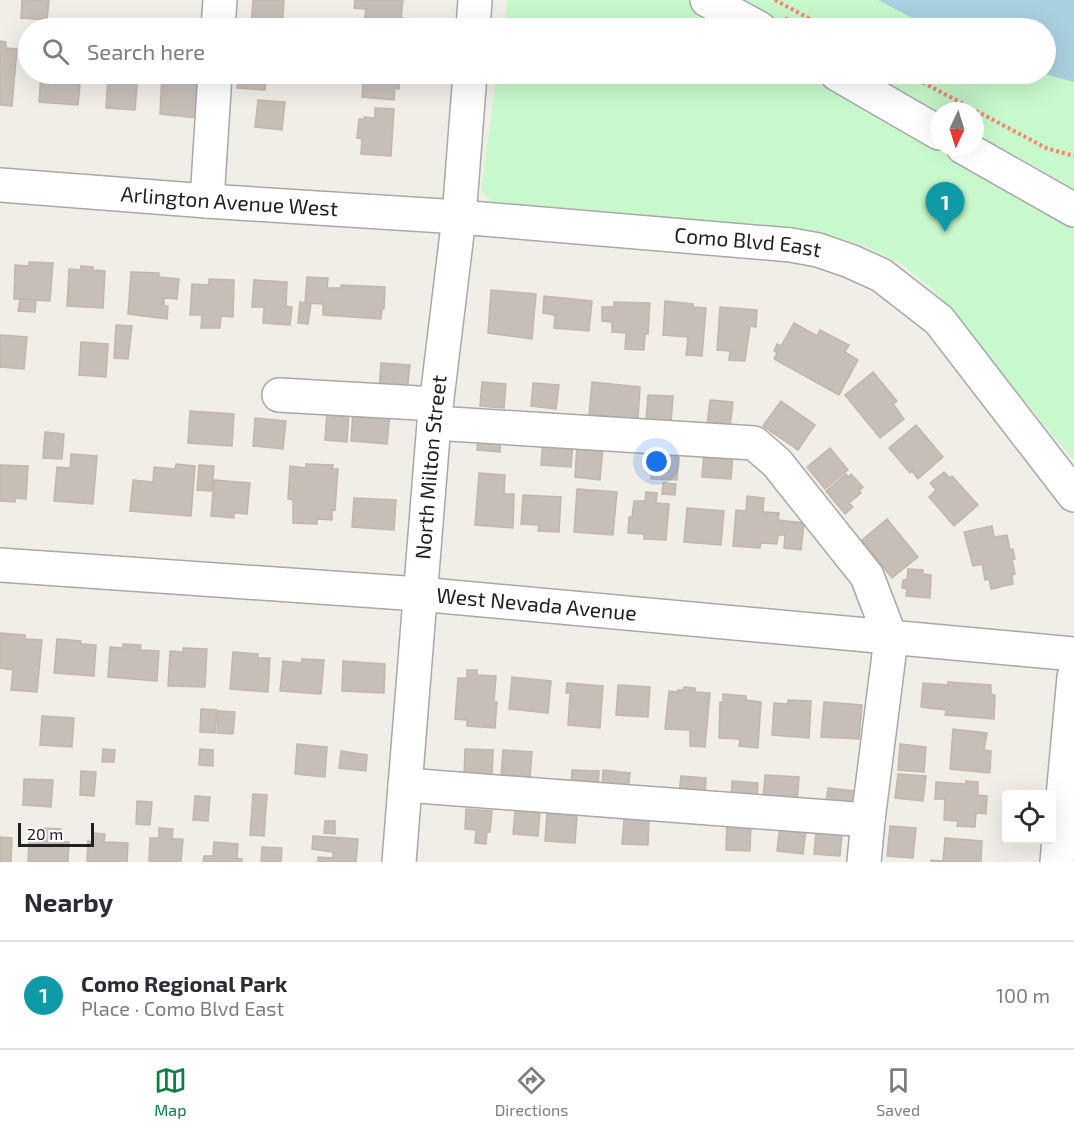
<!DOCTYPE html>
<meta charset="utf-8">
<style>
:root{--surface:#fff;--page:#f2f2f3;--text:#2b2b33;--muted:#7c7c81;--line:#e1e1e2;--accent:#0b8043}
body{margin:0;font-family:"Exo 2",sans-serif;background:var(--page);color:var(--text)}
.controls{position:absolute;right:18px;bottom:18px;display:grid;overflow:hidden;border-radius:6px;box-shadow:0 6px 24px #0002}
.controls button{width:54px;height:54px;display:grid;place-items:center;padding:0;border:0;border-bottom:2px solid var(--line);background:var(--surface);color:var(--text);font:30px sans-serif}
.compass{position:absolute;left:930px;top:102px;width:54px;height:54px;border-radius:50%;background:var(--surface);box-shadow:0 6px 24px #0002;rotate:184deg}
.scale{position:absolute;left:18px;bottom:15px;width:76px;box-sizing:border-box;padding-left:6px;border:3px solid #212121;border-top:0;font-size:16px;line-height:21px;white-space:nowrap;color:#212121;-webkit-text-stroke:4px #fff;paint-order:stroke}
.you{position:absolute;left:657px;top:462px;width:21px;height:21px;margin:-15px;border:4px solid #fff;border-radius:50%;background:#1a73e8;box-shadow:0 0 0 9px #1a73e833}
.badge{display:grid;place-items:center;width:39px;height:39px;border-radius:50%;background:var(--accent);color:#fff;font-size:20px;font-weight:700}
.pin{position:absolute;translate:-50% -50px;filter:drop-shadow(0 2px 3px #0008)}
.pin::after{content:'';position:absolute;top:32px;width:21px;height:18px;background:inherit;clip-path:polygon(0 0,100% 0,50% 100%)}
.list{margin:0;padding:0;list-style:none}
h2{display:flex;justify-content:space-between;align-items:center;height:78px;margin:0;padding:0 24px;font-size:26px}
h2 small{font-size:20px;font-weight:400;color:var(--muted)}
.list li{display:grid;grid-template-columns:39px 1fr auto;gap:18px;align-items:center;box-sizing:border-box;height:108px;padding:0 24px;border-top:2px solid var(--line)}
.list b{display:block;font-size:22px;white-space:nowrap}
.list p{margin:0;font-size:20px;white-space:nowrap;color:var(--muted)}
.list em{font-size:20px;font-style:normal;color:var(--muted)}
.icon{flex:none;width:33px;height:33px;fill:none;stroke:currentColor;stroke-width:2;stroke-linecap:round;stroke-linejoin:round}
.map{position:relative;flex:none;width:1074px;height:862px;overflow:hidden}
.search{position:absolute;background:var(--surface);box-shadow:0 6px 24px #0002;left:18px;right:18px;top:18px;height:66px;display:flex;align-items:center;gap:15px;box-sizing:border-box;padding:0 21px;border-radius:33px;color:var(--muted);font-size:22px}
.sheet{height:186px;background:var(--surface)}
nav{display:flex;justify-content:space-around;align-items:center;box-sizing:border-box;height:84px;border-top:2px solid var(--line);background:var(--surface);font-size:16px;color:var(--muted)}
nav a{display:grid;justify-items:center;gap:3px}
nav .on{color:var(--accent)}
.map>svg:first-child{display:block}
.park{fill:#c7f9cc;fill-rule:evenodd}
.water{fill:#a9d0de}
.building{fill:#c6beb7;stroke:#c3b6aa;stroke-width:1.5}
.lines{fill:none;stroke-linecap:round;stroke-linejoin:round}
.minor-casing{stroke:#a8a8a8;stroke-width:36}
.path{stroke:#f98471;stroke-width:4;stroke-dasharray:3 3;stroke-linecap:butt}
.minor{stroke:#fff;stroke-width:33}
.labels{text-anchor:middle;stroke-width:4.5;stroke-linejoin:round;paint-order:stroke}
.street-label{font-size:21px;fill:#212121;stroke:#fff}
</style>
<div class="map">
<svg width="1074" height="862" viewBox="0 0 1074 862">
<rect width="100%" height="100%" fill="#f1eee8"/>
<!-- park -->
<path class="park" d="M508 0H1074V461L934 290 900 263 865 246 832 236 799 229 495 205 481 191 497 74H1046V28H504ZM939 111H975V147H939Z"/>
<!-- water -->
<polygon class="water" points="878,0 1074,0 1074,82 1044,74 1046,74 1046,28 931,28"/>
<!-- building -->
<g class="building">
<polygon points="22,0 49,0 47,20 21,18"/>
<polygon points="253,0 284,0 282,28 251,28"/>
<polygon points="355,0 403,0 401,18 407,19 406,28 363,28 366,9 354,8"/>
<polygon points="0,41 6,42 6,48 17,49 12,106 0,105"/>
<polygon points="41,74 81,74 78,105 39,102"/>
<polygon points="122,74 138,74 135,110 106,108 108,75 122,76"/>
<polygon points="162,74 199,74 197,118 160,114"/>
<polygon points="238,74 267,74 265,90 237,88"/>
<polygon points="348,74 400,74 399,89 395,88 394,100 362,97 363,83 348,82"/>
<polygon points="258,100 285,102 282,130 255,127"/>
<polygon points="375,108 394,109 391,156 361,154 362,139 357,138 359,119 364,119 364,117 375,118"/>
<polygon points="29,262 53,263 50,301 14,299 15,265 29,266"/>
<polygon points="81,266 93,267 93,270 105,271 103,308 67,306 69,269 81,270"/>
<polygon points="131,272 159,273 159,277 179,279 177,299 164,298 164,306 168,306 167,319 128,314"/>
<polygon points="307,277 328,278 327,288 341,288 341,285 385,287 384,309 382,309 381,319 323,315 323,304 305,303"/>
<polygon points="209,279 234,280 233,317 221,316 220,328 201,328 202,315 190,315 192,284 209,285"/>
<polygon points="254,280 287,282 286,306 292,307 290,325 263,323 264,307 252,307"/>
<polygon points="491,290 536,294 532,339 488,333"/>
<polygon points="544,296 592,301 589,331 554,328 555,315 543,313"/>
<polygon points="20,299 36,300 35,312 18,311"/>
<polygon points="665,301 693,304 693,307 706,308 702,356 686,355 688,337 663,335"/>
<polygon points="300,302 311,304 308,324 298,323"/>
<polygon points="614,302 650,303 648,334 645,334 644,350 625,349 626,333 612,332 612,322 602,321 602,307 614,307"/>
<polygon points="720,307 757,310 756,327 750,326 745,361 729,360 730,351 717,350"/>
<polygon points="794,323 817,336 820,330 849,345 845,352 858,360 839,395 774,359 777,353 774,351 777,344 781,346"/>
<polygon points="116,325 132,326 128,359 114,358"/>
<polygon points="0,335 27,337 24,369 0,367"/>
<polygon points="81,342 108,344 106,377 79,375"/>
<polygon points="381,363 410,365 407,392 379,390"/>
<polygon points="873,372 897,401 893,404 904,419 880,438 845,395"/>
<polygon points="482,382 506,384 504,408 480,406"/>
<polygon points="592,382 640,387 638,419 589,415"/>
<polygon points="533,383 559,385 556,409 531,406"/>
<polygon points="648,395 673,396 671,423 646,421"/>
<polygon points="710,400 733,402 730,427 707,425"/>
<polygon points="781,401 815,425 798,450 763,426"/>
<polygon points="327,409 349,411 347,442 325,440"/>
<polygon points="353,410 390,413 387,444 351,441"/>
<polygon points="190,411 234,414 232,446 188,443"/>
<polygon points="255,418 286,421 283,449 253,446"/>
<polygon points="916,425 943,457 918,479 912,471 910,473 889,448"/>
<polygon points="45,432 64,434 62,459 43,458"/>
<polygon points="478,434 501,435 500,452 477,450"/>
<polygon points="543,440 573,442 571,467 541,465"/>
<polygon points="577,445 603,447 600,480 575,477"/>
<polygon points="830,448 848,470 825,489 807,467"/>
<polygon points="652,452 679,454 677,480 651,479"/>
<polygon points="704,452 733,454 731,479 702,477"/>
<polygon points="71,454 97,456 93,504 54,501 57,467 70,468"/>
<polygon points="176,464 195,466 191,516 130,511 133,480 153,482 154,467 175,469"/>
<polygon points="306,464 333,465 332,469 338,469 335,510 332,509 332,520 317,519 317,524 293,523 293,500 288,499 290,466 306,468"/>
<polygon points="0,465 28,466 26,499 15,498 15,502 0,501"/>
<polygon points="199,465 214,466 212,491 197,490"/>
<polygon points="944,472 950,478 952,476 978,505 954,526 929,497 936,490 930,483"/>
<polygon points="479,473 505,475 504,494 514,494 513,528 475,525"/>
<polygon points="846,474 848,477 851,474 863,487 859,491 861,493 849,503 853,507 845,514 826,491"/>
<polygon points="214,480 250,483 247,514 234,513 234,518 211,516"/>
<polygon points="663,483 676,484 675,495 662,494"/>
<polygon points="577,489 617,492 613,535 574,532"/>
<polygon points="646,492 657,493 656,503 669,504 666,540 644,539 644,534 628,533 629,517 632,517 634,501 645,501"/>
<polygon points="523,495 561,497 559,532 538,531 539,525 521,524"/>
<polygon points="747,496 764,498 763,512 779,513 778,520 804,523 801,550 784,548 785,535 778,535 777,544 761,543 760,548 733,546 736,510 746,511"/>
<polygon points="354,498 396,500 394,530 352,527"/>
<polygon points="687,508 724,511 721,545 684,542"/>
<polygon points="887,519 918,557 892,578 862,540"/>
<polygon points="992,526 994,537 1007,535 1010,550 1013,549 1015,559 1012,560 1015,574 1012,575 1013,584 991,589 989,579 985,580 982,564 973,566 964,532"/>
<polygon points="908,569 923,570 923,574 931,575 930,598 906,596 907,589 902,588 903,580 907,580"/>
<polygon points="0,633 25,635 25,639 42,640 37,692 11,690 13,670 0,668"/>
<polygon points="57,639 81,641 81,644 96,645 94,676 54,673"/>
<polygon points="123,644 141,645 140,650 159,651 157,681 108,677 110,647 123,648"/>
<polygon points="183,648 207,649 205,687 168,686 170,651 183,652"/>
<polygon points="233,652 258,654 258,658 270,658 268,692 230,689"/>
<polygon points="302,659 324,660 321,694 280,691 283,661 302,663"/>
<polygon points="343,661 385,664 384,693 342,691"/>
<polygon points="467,670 477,670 477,675 496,676 494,702 497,702 495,728 467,726 467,720 455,719 458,678 467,678"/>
<polygon points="512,677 551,681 548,713 509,709"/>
<polygon points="948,682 991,685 991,694 995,695 994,719 945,715 946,710 921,707 923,683 948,685"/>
<polygon points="567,683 603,686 600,728 568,725 570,693 566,693"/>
<polygon points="618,685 650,687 648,717 616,715"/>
<polygon points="684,687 695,688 695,692 710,693 705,747 690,746 690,730 665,729 669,691 678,692 678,690 683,690"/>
<polygon points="723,694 746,696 746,700 761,702 758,748 739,746 740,739 719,738 720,702 723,702"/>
<polygon points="788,700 811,701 809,738 772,735 774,703 788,704"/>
<polygon points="824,702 862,705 859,739 821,737"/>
<polygon points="201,709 217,710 215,733 200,732"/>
<polygon points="218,711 235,712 233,734 217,733"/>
<polygon points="42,716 74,718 72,747 40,745"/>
<polygon points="953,729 987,733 984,750 991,751 990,773 950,769"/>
<polygon points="297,744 327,747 325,777 295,774"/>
<polygon points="900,744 926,747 924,772 898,770"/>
<polygon points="103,749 115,750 114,762 102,762"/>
<polygon points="200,749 213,750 213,766 199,765"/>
<polygon points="465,749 493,750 492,780 464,779"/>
<polygon points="503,750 532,752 530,778 501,776"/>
<polygon points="341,751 367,755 366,771 339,768"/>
<polygon points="572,770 599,771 598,788 571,786"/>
<polygon points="603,770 630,773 628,790 602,788"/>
<polygon points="81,771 96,772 94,796 80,795"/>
<polygon points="898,774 926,776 923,801 895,798"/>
<polygon points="765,775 799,777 797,803 763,800"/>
<polygon points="681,776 706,778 705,797 679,794"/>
<polygon points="24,779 53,780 51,807 23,805"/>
<polygon points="732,781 758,783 757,801 731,799"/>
<polygon points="966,781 978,782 978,795 987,796 986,814 976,813 975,827 957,826 958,821 944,820 945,799 935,799 936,782 966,784"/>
<polygon points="828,788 855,791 853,808 826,805"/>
<polygon points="253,794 267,795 264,836 250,835"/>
<polygon points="195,796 210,797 208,821 193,820"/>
<polygon points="137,801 152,802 150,825 136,824"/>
<polygon points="466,809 492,811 490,832 487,832 486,844 475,843 476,830 465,829"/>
<polygon points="515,810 540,812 538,836 513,834"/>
<polygon points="547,813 577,816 575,843 545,841"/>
<polygon points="624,819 649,820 648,845 622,844"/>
<polygon points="325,821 335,821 335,834 324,833"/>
<polygon points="727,823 751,824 750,851 726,850"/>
<polygon points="780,826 806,829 803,854 777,851"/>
<polygon points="890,826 916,828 913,858 887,856"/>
<polygon points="42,828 61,829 60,842 69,842 68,862 28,862 29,840 41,841"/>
<polygon points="159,828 173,829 172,839 183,839 181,862 149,862 150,838 159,838"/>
<polygon points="816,831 842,833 840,856 814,854"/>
<polygon points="92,833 105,834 104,842 128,843 127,862 87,862 88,841 92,842"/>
<polygon points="313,836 358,839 356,862 318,862 318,857 333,858 333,852 312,849"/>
<polygon points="0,837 12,838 11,862 0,862"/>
<polygon points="945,838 982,841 981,862 931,862 931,860 943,861"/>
<polygon points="214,842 238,844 237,858 242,859 242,862 203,862 204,856 213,856"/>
<polygon points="262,847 282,848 281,862 261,862"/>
</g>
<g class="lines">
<!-- minor casing -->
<g class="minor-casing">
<g id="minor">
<polyline points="707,0 759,28"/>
<polyline points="218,28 220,0"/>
<polyline points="473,28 475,0"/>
<polyline points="837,74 939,133"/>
<polyline points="963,147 1074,210"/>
<path id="s1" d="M0 185 207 201 459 217 791 245 818 250 850 261 881 275 939 320 1074 495"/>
<polyline points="207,201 215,74"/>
<polyline points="279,395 436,404"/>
<polyline points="434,423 754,443 777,463 867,576 891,639 868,820 864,862"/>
<path id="s2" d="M0 565 419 594 1074 654"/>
<polyline points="405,785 868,820"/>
<path id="s3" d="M399 862 434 423 459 217 470 74"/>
<polyline points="1057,862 1074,677"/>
</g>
</g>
<!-- path -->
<g class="path">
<polyline points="775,0 827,28"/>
<polyline points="785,18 803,28"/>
<polyline points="907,74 1046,148 1074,156"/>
</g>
<!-- minor -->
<use href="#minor" class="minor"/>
</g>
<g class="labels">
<!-- street labels -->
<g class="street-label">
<text dy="7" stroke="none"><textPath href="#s1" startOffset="230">Arlington Avenue West</textPath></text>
<text dy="7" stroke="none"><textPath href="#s1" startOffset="750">Como Blvd East</textPath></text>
<text dy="7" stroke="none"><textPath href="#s3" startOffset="396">North Milton Street</textPath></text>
<text dy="7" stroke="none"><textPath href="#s2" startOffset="538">West Nevada Avenue</textPath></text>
</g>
</g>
</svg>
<div class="controls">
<button><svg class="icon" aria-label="locate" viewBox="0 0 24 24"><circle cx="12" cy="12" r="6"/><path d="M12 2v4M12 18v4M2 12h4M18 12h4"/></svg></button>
</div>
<svg class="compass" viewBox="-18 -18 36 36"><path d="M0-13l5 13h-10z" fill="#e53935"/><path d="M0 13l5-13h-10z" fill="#7c7c81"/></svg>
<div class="scale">20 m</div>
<div class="you"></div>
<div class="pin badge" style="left:945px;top:232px;background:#0f9aa8">1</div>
<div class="search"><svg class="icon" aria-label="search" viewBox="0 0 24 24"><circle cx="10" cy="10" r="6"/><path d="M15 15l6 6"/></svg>Search here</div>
</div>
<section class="sheet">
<h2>Nearby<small></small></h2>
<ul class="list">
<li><span class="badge" style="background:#0f9aa8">1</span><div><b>Como Regional Park</b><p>Place · Como Blvd East</p></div><em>100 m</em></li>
</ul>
</section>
<nav>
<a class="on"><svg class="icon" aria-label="map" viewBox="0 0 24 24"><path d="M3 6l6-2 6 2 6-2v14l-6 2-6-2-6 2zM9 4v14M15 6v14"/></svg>Map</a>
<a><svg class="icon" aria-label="directions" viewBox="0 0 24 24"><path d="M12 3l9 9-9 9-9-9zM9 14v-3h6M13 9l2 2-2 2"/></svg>Directions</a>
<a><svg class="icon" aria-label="saved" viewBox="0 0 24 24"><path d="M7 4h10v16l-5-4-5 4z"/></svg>Saved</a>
</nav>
